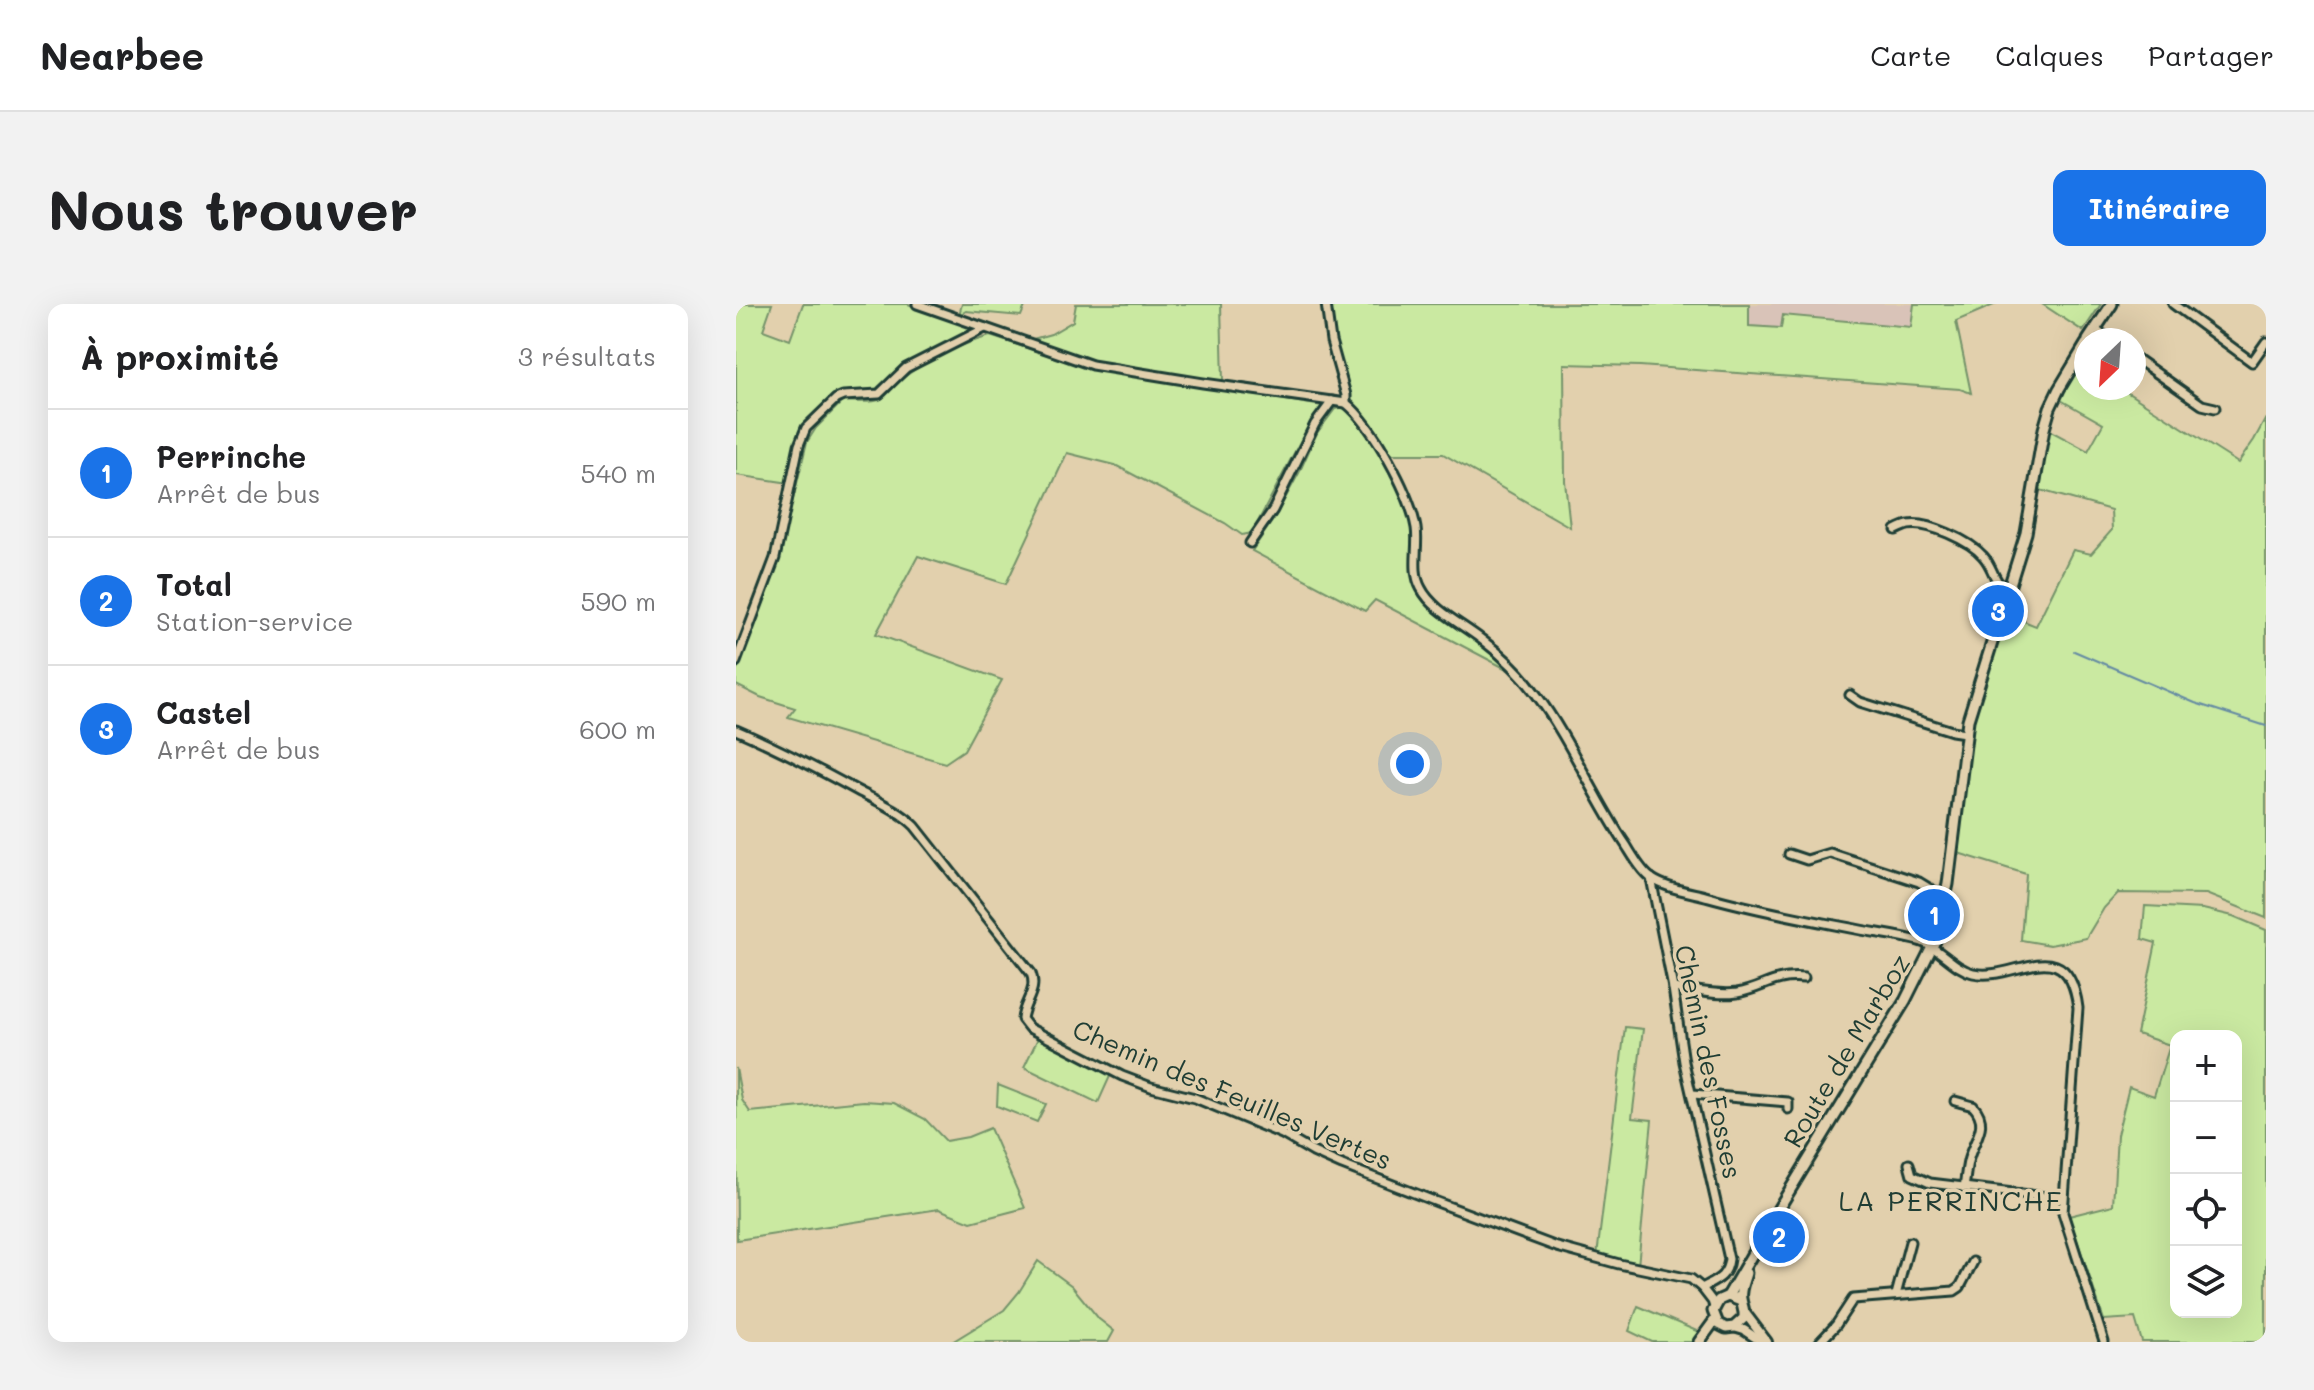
<!DOCTYPE html>
<html lang="fr">
<meta charset="utf-8">
<style>
:root{--surface:#fff;--page:#f2f2f2;--text:#202124;--muted:#757577;--line:#e0e0e0;--accent:#1a73e8}
body{margin:0;font-family:Mali,sans-serif;background:var(--page);color:var(--text)}
.controls{position:absolute;right:24px;bottom:24px;display:grid;overflow:hidden;border-radius:16px;box-shadow:0 8px 32px #0002}
.controls button{width:72px;height:72px;display:grid;place-items:center;padding:0;border:0;border-bottom:2px solid var(--line);background:var(--surface);color:var(--text);font:40px sans-serif}
.compass{position:absolute;left:1338px;top:24px;width:72px;height:72px;border-radius:50%;background:var(--surface);box-shadow:0 8px 32px #0002;rotate:205deg}
.you{position:absolute;left:674px;top:460px;width:28px;height:28px;margin:-20px;border:6px solid #fff;border-radius:50%;background:#1a73e8;box-shadow:0 0 0 12px #1a73e833}
.badge{display:grid;place-items:center;width:52px;height:52px;border-radius:50%;background:var(--accent);color:#fff;font-size:26px;font-weight:700}
.pin{position:absolute;translate:-50% -50%;border:4px solid #fff;box-shadow:0 2px 8px #0006}
.list{margin:0;padding:0;list-style:none}
h2{display:flex;justify-content:space-between;align-items:center;height:104px;margin:0;padding:0 32px;font-size:34px}
h2 small{font-size:26px;font-weight:400;color:var(--muted)}
.list li{display:grid;grid-template-columns:52px 1fr auto;gap:24px;align-items:center;box-sizing:border-box;height:128px;padding:0 32px;border-top:2px solid var(--line)}
.list b{display:block;font-size:30px;white-space:nowrap}
.list p{margin:0;font-size:26px;white-space:nowrap;color:var(--muted)}
.list em{font-size:26px;font-style:normal;color:var(--muted)}
.icon{flex:none;width:44px;height:44px;fill:none;stroke:currentColor;stroke-width:2;stroke-linecap:round;stroke-linejoin:round}
.map{position:relative;flex:none;width:1530px;height:1038px;overflow:hidden;border-radius:16px}
header{display:flex;align-items:center;gap:48px;box-sizing:border-box;height:112px;padding:0 40px;background:var(--surface);border-bottom:2px solid var(--line)}
header strong{font-size:38px}
nav{display:flex;gap:44px;margin-inline-start:auto;font-size:28px}
.intro{display:flex;align-items:center;justify-content:space-between;box-sizing:border-box;height:192px;padding:0 48px}
h1{margin:0;font-size:56px}
.button{padding:20px 36px;border-radius:16px;background:var(--accent);color:#fff;font-size:28px;font-weight:700}
main{display:flex;gap:48px;padding:0 48px}
aside{flex:1;background:var(--surface);border-radius:16px;box-shadow:0 8px 32px #0002}
.map>svg:first-child{display:block}
.built{fill:#d9c3b8}
.green{fill:#cae9a1;stroke:#74936a;stroke-width:2;fill-rule:evenodd}
.lines{fill:none;stroke-linecap:round;stroke-linejoin:round}
.stream{stroke:#658ba3;stroke-width:2}
.minor-casing{stroke:#1f3d34;stroke-width:13}
.tertiary-casing{stroke:#1f3d34;stroke-width:14}
.secondary-casing{stroke:#1f3d34;stroke-width:15}
.minor{stroke:#e2d0ad;stroke-width:7}
.tertiary{stroke:#e2d0ad;stroke-width:8}
.secondary{stroke:#e2d0ad;stroke-width:9}
.labels{text-anchor:middle;stroke-width:7;stroke-linejoin:round;paint-order:stroke}
.street-label{font-size:26px;fill:#1f3d34;stroke:#e2d0ad}
.neighbourhood-label{font-size:28px;letter-spacing:2px;fill:#1f3d34;stroke:#e2d0ad}
</style>
<header>
<strong>Nearbee</strong>
<nav><a>Carte</a><a>Calques</a><a>Partager</a></nav>
</header>
<div class="intro"><h1>Nous trouver</h1><a class="button">Itinéraire</a></div>
<main>
<aside>
<h2>À proximité<small>3 résultats</small></h2>
<ul class="list">
<li><span class="badge">1</span><div><b>Perrinche</b><p>Arrêt de bus</p></div><em>540 m</em></li>
<li><span class="badge">2</span><div><b>Total</b><p>Station-service</p></div><em>590 m</em></li>
<li><span class="badge">3</span><div><b>Castel</b><p>Arrêt de bus</p></div><em>600 m</em></li>
</ul>
</aside>
<div class="map">
<svg width="1530" height="1038" viewBox="0 0 1530 1038">
<rect width="100%" height="100%" fill="#e2d0ad"/>
<filter id="ink" filterUnits="userSpaceOnUse"><feTurbulence type="fractalNoise" baseFrequency=".0125" numOctaves="2"/><feDisplacementMap in="SourceGraphic" scale="16" xChannelSelector="R" yChannelSelector="G"/><feConvolveMatrix kernelMatrix="1 2 1 2 8 2 1 2 1" color-interpolation-filters="sRGB"/></filter>
<g filter="url(#ink)">
<!-- built -->
<polygon class="built" points="1013,0 1178,0 1175,23 1048,11 1046,24 1013,22"/>
<!-- green -->
<g class="green">
<path d="M0 0H36L27 26 54 36 67 0H172L239 24 238 28 177 56 143 86C129 91 113 87 99 92 94 94 88 100 84 104 61 125 60 149 54 179L0 171Z"/>
<polygon points="226,0 290,0 285,12 230,7 223,11"/>
<polygon points="340,0 485,0 487,78 353,57 297,35 315,30 337,17"/>
<polygon points="593,0 1013,0 1013,22 1045,24 1047,11 1175,23 1178,0 1260,0 1220,17 1235,89 1224,85 904,62 828,60 829,177 834,223 707,150 654,150 615,97 599,43"/>
<polygon points="1306,0 1365,0 1347,27"/>
<path d="M254 32 356 65 587 102 566 134 516 229 506 231 489 219 379 161 331 149 270 280 182 252 140 330 266 376 228 446 209 459 52 413 59 404 24 393 0 381V367L44 249 71 138 80 124 107 97C118 97 135 100 145 95 154 90 159 79 168 73 194 54 223 41 254 32Z"/>
<path d="M1344 59 1350 63V84H1384L1502 159 1518 136 1530 114V614L1470 590 1382 589 1368 604 1350 634 1314 641 1285 636 1290 570 1222 549C1223 513 1225 477 1231 442 1239 397 1255 353 1270 310L1300 322 1337 246 1355 250 1376 226 1375 206 1304 186 1313 126 1352 147 1367 120 1323 95Z"/>
<path d="M610 103C632 127 674 194 678 226 681 248 670 272 686 291 694 301 709 310 720 318 741 334 760 351 780 370L639 296 629 307 516 247 539 213 563 169 581 129 599 105Z"/>
<path d="M1409 602 1467 605 1497 612 1530 626V1038H1406L1399 1014 1368 1016 1333 912 1377 901 1381 831 1393 783 1418 792 1434 741 1401 730 1420 639 1406 635ZM1440 732H1500V1008H1440Z"/>
<polygon points="889,723 907,725 896,814 916,816 902,962 861,952"/>
<polygon points="302,734 375,770 362,799 288,763"/>
<polygon points="0,764 6,796 14,808 128,797 158,799 189,815 210,837 232,833 254,824 289,904 235,918 203,905 1,936"/>
<polygon points="262,781 310,800 301,818 261,802"/>
<polygon points="302,957 336,982 363,1015 378,1027 372,1038 216,1038 268,1006 283,988"/>
<polygon points="902,1002 963,1028 956,1038 916,1038 893,1027"/>
</g>
<g class="lines">
<!-- stream -->
<polyline class="stream" points="1338,347 1459,399 1530,422"/>
<!-- minor casing -->
<g class="minor-casing">
<g id="minor">
<polyline points="181,0 356,61 467,79 610,99"/>
<path d="M590 0 595 37 610 91V99C637 121 674 189 680 224 683 243 675 266 685 284 696 306 726 320 745 335 765 350 785 369 800 390 835 437 857 492 890 541 897 552 905 567 915 574 931 585 955 588 973 593 1020 606 1067 615 1115 624 1138 629 1163 631 1186 638 1205 645 1217 664 1237 669 1278 679 1332 624 1342 704L1327 909 1368 1038"/>
<polyline points="1437,0 1516,58 1530,38"/>
<polyline points="1359,25 1374,36"/>
<polyline points="1398,53 1466,101 1479,104"/>
<path d="M1160 226C1164 224 1168 222 1172 221 1192 217 1234 237 1247 252 1259 265 1255 277 1273 287"/>
<polyline points="514,239 537,206 579,120 596,97"/>
<polyline points="0,358 39,254 63,141 70,124 100,95 107,92 143,90 170,64 249,24"/>
<polyline points="1114,391 1124,398 1216,427 1229,429"/>
<path d="M0 426C42 444 82 465 122 487 141 497 163 506 179 522L295 669C302 687 288 697 286 715L293 724 386 772 415 783 459 794 546 830 577 848 606 861 701 898 821 943 883 960 955 975 966 984 976 997 978 1003"/>
<polyline points="1053,550 1071,556 1094,549 1183,578 1209,594"/>
<path d="M915 574 937 684 948 758 993 955C991 973 981 976 966 984"/>
<path d="M937 684C958 686 981 692 1001 689 1029 684 1037 671 1068 674"/>
<polyline points="957,790 1052,798 1052,805"/>
<path d="M1219 797 1237 802C1253 819 1240 833 1234 851 1230 861 1230 873 1228 884"/>
<polyline points="1173,860 1176,871 1194,879 1327,895"/>
<polyline points="1160,991 1174,938"/>
<polyline points="1084,1038 1100,1021 1117,995 1218,987 1224,983 1237,958"/>
</g>
</g>
<!-- tertiary casing -->
<g class="tertiary-casing">
<g id="tertiary">
<polyline points="1009,1009 1031,1038"/>
<polyline points="998,1023 1008,1026 1026,1038"/>
</g>
</g>
<!-- secondary casing -->
<g class="secondary-casing">
<g id="secondary">
<polyline points="1352,36 1376,0"/>
<polyline points="992,992 1046,899 1169,697 1199,637 1212,580 1232,416 1290,229 1308,125 1314,104 1323,85 1350,40"/>
<path d="M1005 997 992 992 983 996 977 1007 982 1020 990 1024 998 1023 1008 1014C1009 1006 1006 1002 1005 995 1003 986 1008 977 1010 969"/>
<polyline points="963,1038 979,1016"/>
</g>
</g>
<!-- minor -->
<use href="#minor" class="minor"/>
<!-- tertiary -->
<use href="#tertiary" class="tertiary"/>
<!-- secondary -->
<use href="#secondary" class="secondary"/>
</g>
</g>
<g class="labels">
<!-- street labels -->
<g class="street-label">
<text transform="translate(1111 747) rotate(-59)" y="9">Route de Marboz</text>
<text transform="translate(972 758) rotate(78)" y="9">Chemin des Fosses</text>
<text transform="translate(496 791) rotate(23)" y="9">Chemin des Feuilles Vertes</text>
</g>
<!-- neighbourhood labels -->
<g class="neighbourhood-label">
<text x="1215" y="907">LA PERRINCHE</text>
</g>
</g>
</svg>
<div class="controls">
<button>+</button>
<button>−</button>
<button><svg class="icon" aria-label="locate" viewBox="0 0 24 24"><circle cx="12" cy="12" r="6"/><path d="M12 2v4M12 18v4M2 12h4M18 12h4"/></svg></button>
<button><svg class="icon" aria-label="layers" viewBox="0 0 24 24"><path d="M12 4l9 5-9 5-9-5zM3 14l9 5 9-5"/></svg></button>
</div>
<svg class="compass" viewBox="-18 -18 36 36"><path d="M0-13l5 13h-10z" fill="#e53935"/><path d="M0 13l5-13h-10z" fill="#757577"/></svg>
<div class="you"></div>
<div class="pin badge" style="left:1198px;top:611px">1</div>
<div class="pin badge" style="left:1043px;top:933px">2</div>
<div class="pin badge" style="left:1262px;top:307px">3</div>
</div>
</main>
